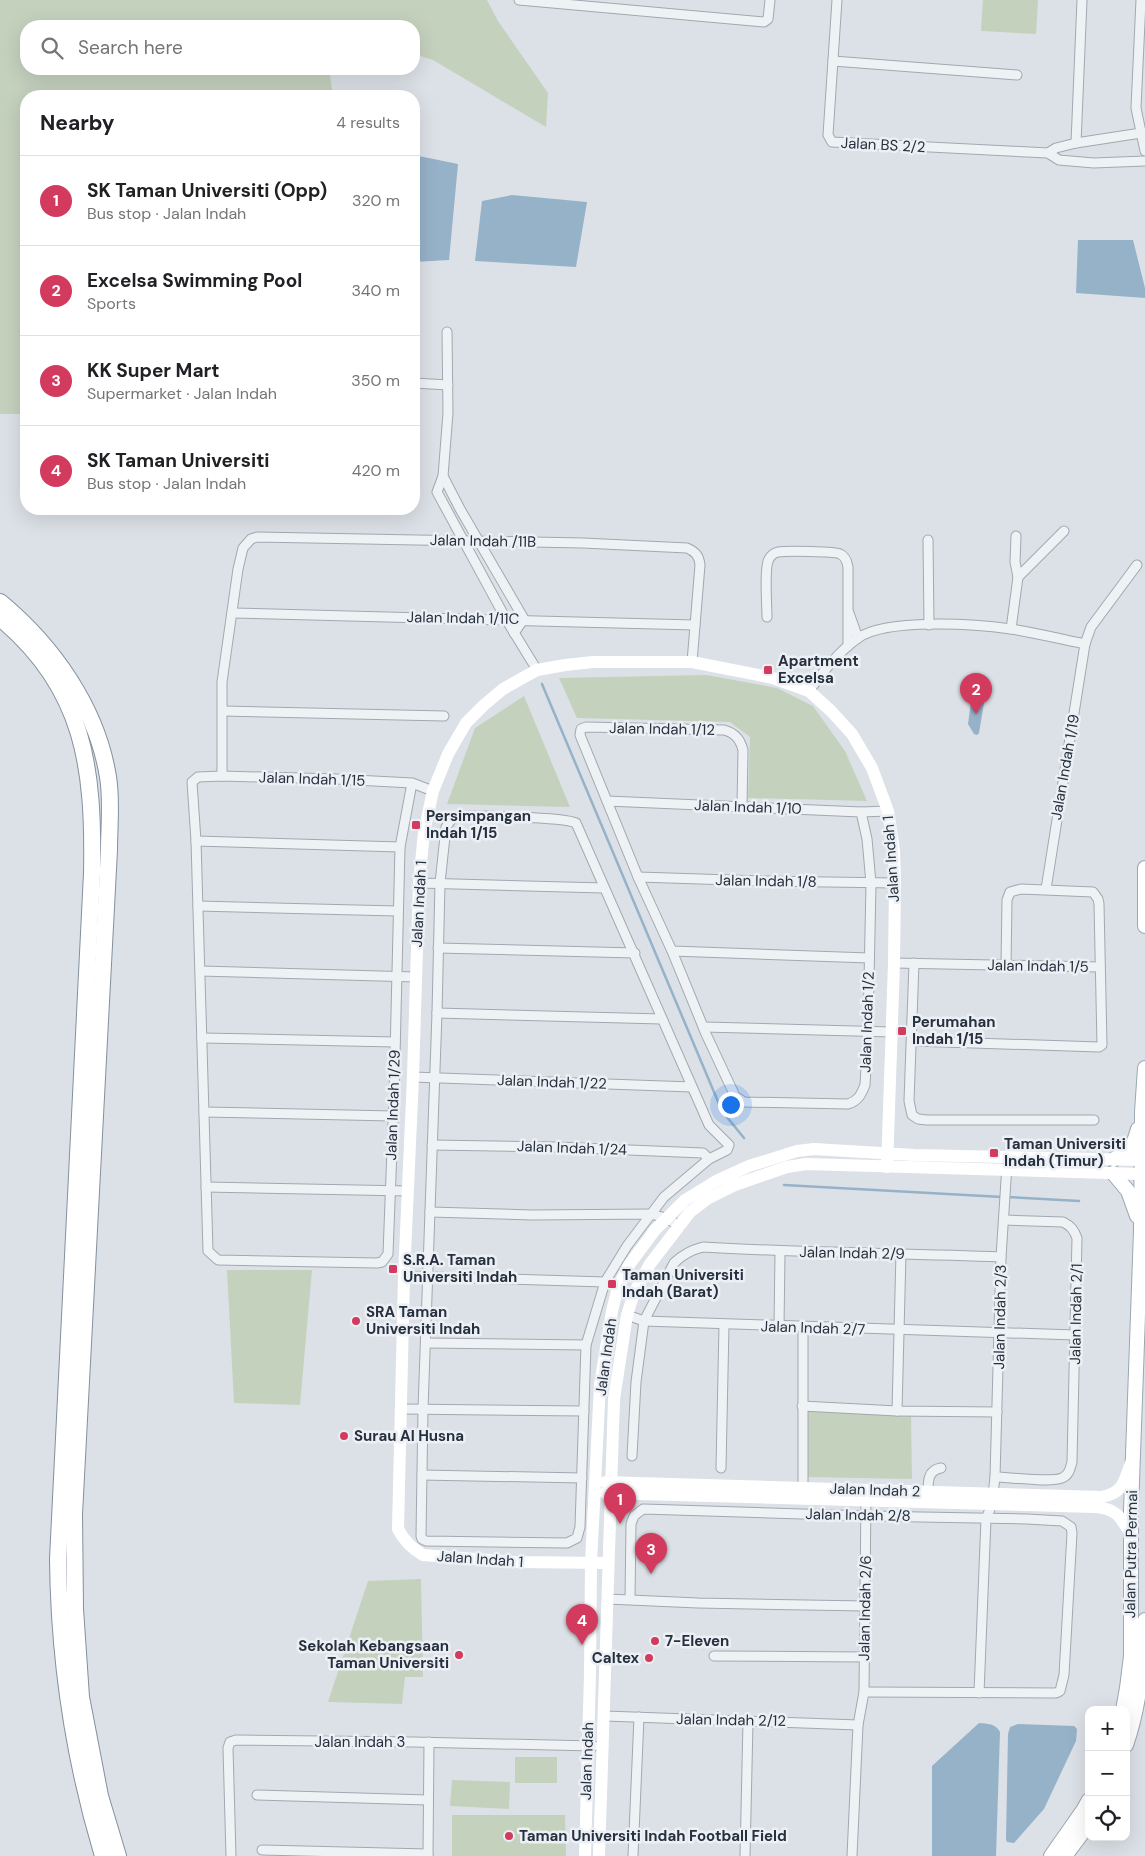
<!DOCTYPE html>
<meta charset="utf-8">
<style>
:root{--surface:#fff;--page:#f6f6f6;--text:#202124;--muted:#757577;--line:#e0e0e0;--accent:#d23b5d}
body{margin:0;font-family:"DM Sans",sans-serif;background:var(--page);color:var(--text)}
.controls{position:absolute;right:15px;bottom:15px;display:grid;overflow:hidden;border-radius:10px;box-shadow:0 5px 20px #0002}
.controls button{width:45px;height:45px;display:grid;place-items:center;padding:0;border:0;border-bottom:1px solid var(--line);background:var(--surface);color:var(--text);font:25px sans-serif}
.you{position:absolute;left:730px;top:1104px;width:18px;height:18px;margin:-12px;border:4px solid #fff;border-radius:50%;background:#1a73e8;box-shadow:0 0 0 8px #1a73e833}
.badge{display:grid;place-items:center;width:32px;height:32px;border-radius:50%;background:var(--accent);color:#fff;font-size:16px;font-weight:700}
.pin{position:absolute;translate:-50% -41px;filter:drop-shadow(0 1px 2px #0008)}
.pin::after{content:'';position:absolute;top:26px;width:18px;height:15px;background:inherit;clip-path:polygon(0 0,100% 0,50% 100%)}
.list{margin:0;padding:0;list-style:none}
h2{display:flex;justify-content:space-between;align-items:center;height:65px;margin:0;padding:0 20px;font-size:21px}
h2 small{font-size:16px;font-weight:400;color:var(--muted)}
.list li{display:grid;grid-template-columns:32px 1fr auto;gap:15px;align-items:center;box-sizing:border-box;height:90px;padding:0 20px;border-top:1px solid var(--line)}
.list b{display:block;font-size:19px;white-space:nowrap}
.list p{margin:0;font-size:16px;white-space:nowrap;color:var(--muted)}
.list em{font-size:16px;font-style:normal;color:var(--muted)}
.icon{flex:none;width:28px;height:28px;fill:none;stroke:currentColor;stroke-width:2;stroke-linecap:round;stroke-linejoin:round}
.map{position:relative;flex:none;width:1145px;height:1856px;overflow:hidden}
.search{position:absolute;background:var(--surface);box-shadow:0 5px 20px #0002;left:20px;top:20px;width:400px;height:55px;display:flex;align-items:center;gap:12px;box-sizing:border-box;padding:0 18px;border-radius:20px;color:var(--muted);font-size:19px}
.panel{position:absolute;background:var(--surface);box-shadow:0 5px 20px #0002;left:20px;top:90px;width:400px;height:425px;border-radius:20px}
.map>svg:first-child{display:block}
.green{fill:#c4d1bd}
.water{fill:#96b2c9}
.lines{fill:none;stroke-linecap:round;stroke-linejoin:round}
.stream{stroke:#96b2c9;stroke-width:2.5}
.street-casing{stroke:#a2a8b1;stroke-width:11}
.primary-casing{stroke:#9ba7b3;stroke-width:16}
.highway-casing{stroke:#83909e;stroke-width:18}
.street{stroke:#eff2f5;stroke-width:9}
.secondary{stroke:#fff;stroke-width:12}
.primary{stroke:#fff;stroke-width:14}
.highway{stroke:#fff;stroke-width:16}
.poi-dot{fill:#d23b5d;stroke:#ecf0f5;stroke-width:2}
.labels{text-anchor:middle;stroke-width:5;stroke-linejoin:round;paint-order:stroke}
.street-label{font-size:15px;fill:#26303e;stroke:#ecf0f5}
.poi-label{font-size:15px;font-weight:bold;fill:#26303e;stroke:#ecf0f5;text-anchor:start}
</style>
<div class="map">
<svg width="1145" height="1856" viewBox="0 0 1145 1856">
<rect width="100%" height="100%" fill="#dce1e7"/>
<!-- green -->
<g class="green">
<polygon points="0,0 487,0 498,21 548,93 546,127 433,60 414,54 414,26 26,26 26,69 329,69 333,96 26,96 26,414 0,414"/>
<polygon points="983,0 1038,0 1036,34 981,31"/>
<polygon points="706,675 777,688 813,706 845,751 867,801 748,798 750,737 730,722 577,718 559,678"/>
<polygon points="524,696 570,807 447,804 475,728"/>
<polygon points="227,1270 312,1270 300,1405 234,1403"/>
<polygon points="807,1410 911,1413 912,1479 808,1477"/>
<polygon points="421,1579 423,1677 405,1677 402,1704 328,1702 368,1581"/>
<rect x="515" y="1757" width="42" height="26"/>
<polygon points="452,1780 510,1782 509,1809 450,1806"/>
<polygon points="452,1815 565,1815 566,1856 452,1856"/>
</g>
<!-- water -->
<g class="water">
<polygon points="414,155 458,164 449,260 414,262"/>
<polygon points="512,195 587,202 576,267 475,261 482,201"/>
<polygon points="1078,240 1133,240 1145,288 1145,298 1076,293"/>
<polygon points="971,702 984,703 979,733 977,735 974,734 968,724"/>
<path d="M979 1723C988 1724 995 1723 1000 1732L996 1856H932V1766Z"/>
<polygon points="1018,1724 1074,1726 1077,1729 1076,1741 1044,1809 1014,1843 1007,1842 1006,1839 1008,1734 1010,1727"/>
</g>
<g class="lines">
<!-- stream -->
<g class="stream">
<polyline points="542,684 722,1111 744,1138"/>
<polyline points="784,1185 1002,1197"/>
<polyline points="1008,1197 1079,1201"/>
</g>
<!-- street casing -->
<g class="street-casing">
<g id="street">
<polyline points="519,0 764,22 768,19 770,0"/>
<polyline points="837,0 828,135 832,142 1048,153"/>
<polyline points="1141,0 1136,108 1145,151"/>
<polyline points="833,61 1017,75"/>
<polyline points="1076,143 1082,0"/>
<polyline points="1048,153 1059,160 1094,163 1145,161"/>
<polyline points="1048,153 1056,148 1076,143 1141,133"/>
<polyline points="447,332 448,413 443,476 437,492 507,621 537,670"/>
<polyline points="414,383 448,385"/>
<polyline points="443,476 460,509 524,619 514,633"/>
<polyline points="928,540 929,625"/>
<polyline points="1018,577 1064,531"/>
<polyline points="232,613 695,625"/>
<polyline points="849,613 858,638"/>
<path d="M767 617C767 606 764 567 769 559 771 555 774 553 778 552 785 551 835 551 840 554 845 556 847 561 848 567V646"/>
<polyline points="1011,629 1018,577 1015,562 1016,536"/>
<path d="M809 691C823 672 838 652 858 638 887 618 975 624 1011 629 1036 633 1061 639 1085 644"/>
<polyline points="223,711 444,716"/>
<path d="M222 776V682L238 569 243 548 251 539 257 537 583 543 687 548C696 552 699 556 700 565L692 662"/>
<polyline points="412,783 400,847 394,1097 388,1254 382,1262 377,1263 218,1260 208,1251 196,841 192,782 198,777 222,776 336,779 412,783 433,791"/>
<polyline points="607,801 861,812 888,811"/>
<path d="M742 806 743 750C740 739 735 733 724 730L586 727 581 729 580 735 638 877 672 951 706 1034 735 1096 744 1102 848 1104C858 1101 861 1095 865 1085L868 1030 871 883 867 839 861 812"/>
<path d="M456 817C473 815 564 817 576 823L709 1125 729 1145 727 1150 709 1159 664 1197 627 1246 605 1282 586 1345 580 1527 577 1538 567 1543 426 1541 422 1539 421 1536 423 1409 437 1013 440 883 446 827 451 820Z"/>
<polyline points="196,841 400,847"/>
<polyline points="638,877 762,881 895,883"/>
<polyline points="419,883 604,888"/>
<polyline points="1046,889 1085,644 1091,627 1137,565"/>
<polyline points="198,906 397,911"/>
<polyline points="438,948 635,953"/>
<polyline points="672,951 869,958"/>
<polyline points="894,963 1100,967"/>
<polyline points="914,963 909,1101 912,1115 918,1119 927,1120 1094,1120"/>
<polyline points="200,971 416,977"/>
<polyline points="437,1013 662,1019"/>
<polyline points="703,1027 892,1032"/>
<polyline points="202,1038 395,1042"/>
<polyline points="912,1041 1099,1047 1102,1045 1099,904 1098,899 1093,892 1021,889 1010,892 1007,900 1006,966"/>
<polyline points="413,1077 692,1087"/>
<polyline points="204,1112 393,1116"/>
<polyline points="432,1145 556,1147 703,1153 709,1159"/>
<polyline points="206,1187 408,1191"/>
<polyline points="430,1212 532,1215 651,1214 666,1218 680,1226"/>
<polyline points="404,1276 605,1282"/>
<polyline points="627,1315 644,1321 1075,1335"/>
<polyline points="779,1327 780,1252"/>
<polyline points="803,1327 803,1493"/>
<polyline points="426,1343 586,1345"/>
<polyline points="802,1406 897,1411 997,1412"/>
<polyline points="402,1409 584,1411"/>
<polyline points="897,1411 901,1253"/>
<path d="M632 1456 636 1382 644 1321 674 1263C683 1254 691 1250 703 1247 802 1253 902 1253 1001 1257"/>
<polyline points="721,1468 724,1325"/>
<polyline points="422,1475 582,1478"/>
<path d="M995 1477C1009 1477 1051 1483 1062 1478 1069 1475 1070 1469 1072 1462L1077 1238C1074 1230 1071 1226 1063 1222L1004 1220"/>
<path d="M928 1492C928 1481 928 1470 941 1468"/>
<polyline points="607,1599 698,1603 865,1606"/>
<polyline points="630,1599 631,1524 634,1516 643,1509 866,1516 1027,1519 1062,1521 1071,1527 1072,1533 1064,1675 1060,1691 1056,1693 864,1692"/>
<polyline points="714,1656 864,1657"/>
<polyline points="979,1693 986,1519 992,1504 995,1477 1001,1257 1007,1165"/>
<polyline points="605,1716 858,1725"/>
<polyline points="257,1795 428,1800"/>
<polyline points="262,1850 428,1854"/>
<polyline points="231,1856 228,1748 230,1742 236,1740 413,1742 594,1746"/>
<polyline points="428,1856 429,1742"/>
<polyline points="633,1856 639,1717"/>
<polyline points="745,1856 748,1722"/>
<polyline points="852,1856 858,1725 864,1692 866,1495"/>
</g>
</g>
<!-- primary casing -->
<g class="primary-casing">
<g id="primary">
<polyline points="1145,868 1145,926"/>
<path d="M1114 1159C1130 1152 1133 1147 1138 1129"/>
<polyline points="1113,1173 1128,1191 1137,1216"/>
<polyline points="1123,1710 1127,1688 1131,1656 1131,1510 1141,1231 1142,1112 1145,1068"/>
<path d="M1126 1745C1140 1705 1144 1663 1145 1620"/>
<polyline points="1051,1856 1084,1809 1089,1800"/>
<polyline points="1065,1856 1089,1824"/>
</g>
</g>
<!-- highway casing -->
<g class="highway-casing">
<g id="highway">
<path d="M0 602C53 646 97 708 108 777 112 800 109 826 109 850L74 1514 75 1609 81 1697 100 1796 118 1856"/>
<path d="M0 618C85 688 94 769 92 873L58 1559C59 1659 74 1760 103 1856"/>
</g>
</g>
<!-- street -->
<use href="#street" class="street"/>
<!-- secondary -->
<g class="secondary">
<path d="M605 1482 1102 1497C1124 1492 1123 1483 1131 1463"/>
<path d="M605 1493 1096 1507C1116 1509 1120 1516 1130 1533"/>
<path d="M608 1563 515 1562 423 1555C411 1548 404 1541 398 1529L404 1276 413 1077 419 883 424 832 433 791 448 754 466 723 484 705 503 689 537 670 565 665 593 662H692L773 678 809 691 831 711 852 734 872 768 888 811 894 851 895 883 894 963 887 1167"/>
<polyline points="585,1856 590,1674 591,1563 600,1385 612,1311 618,1287 629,1265 655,1230 685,1200 716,1181 749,1166 797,1151 814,1149 914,1155 1141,1160"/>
<polyline points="599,1856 614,1399 627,1315 634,1293 650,1264 690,1212 707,1199 735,1185 787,1167 806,1164 1141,1174"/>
</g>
<!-- primary -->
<use href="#primary" class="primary"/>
<!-- highway -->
<use href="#highway" class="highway"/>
</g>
<!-- markers -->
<g class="poi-dot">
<rect x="763" y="665" width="10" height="10" rx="2.5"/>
<rect x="411" y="820" width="10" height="10" rx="2.5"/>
<rect x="897" y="1026" width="10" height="10" rx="2.5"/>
<rect x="989" y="1148" width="10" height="10" rx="2.5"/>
<rect x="388" y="1264" width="10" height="10" rx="2.5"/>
<rect x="607" y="1279" width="10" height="10" rx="2.5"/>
<circle cx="356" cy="1321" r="5"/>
<circle cx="344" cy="1436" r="5"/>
<circle cx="655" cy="1641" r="5"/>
<circle cx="459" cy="1655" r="5"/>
<circle cx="649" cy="1658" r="5"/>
<circle cx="509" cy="1836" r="5"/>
</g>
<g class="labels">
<!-- street labels -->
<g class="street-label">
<text transform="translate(883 145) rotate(3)" y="5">Jalan BS 2/2</text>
<text transform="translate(483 541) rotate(1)" y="5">Jalan Indah /11B</text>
<text transform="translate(463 618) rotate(1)" y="5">Jalan Indah 1/11C</text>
<text transform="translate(662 729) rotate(1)" y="5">Jalan Indah 1/12</text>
<text transform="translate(1065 767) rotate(-80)" y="5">Jalan Indah 1/19</text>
<text transform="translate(312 779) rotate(2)" y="5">Jalan Indah 1/15</text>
<text transform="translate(748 807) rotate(2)" y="5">Jalan Indah 1/10</text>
<text transform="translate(891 859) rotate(-94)" y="5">Jalan Indah 1</text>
<text transform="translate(766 881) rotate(1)" y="5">Jalan Indah 1/8</text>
<text transform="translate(419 904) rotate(-87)" y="5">Jalan Indah 1</text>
<text transform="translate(1038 966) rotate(1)" y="5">Jalan Indah 1/5</text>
<text transform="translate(867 1022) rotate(-88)" y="5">Jalan Indah 1/2</text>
<text transform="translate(552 1082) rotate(2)" y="5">Jalan Indah 1/22</text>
<text transform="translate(393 1105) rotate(-88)" y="5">Jalan Indah 1/29</text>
<text transform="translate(572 1148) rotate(2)" y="5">Jalan Indah 1/24</text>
<text transform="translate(852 1253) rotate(1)" y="5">Jalan Indah 2/9</text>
<text transform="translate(1076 1314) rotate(-89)" y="5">Jalan Indah 2/1</text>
<text transform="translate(1000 1317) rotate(-89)" y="5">Jalan Indah 2/3</text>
<text transform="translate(813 1328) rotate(2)" y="5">Jalan Indah 2/7</text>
<text transform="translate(606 1357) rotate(-82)" y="5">Jalan Indah</text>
<text transform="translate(875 1490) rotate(2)" y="5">Jalan Indah 2</text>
<text transform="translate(858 1515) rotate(1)" y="5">Jalan Indah 2/8</text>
<text transform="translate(1131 1554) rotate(-89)" y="5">Jalan Putra Permai</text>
<text transform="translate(480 1559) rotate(4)" y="5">Jalan Indah 1</text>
<text transform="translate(865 1608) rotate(-89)" y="5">Jalan Indah 2/6</text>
<text transform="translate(731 1720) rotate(1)" y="5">Jalan Indah 2/12</text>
<text x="360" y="1747">Jalan Indah 3</text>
<text transform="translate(587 1761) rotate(-88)" y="5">Jalan Indah</text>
</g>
<!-- poi labels -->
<g class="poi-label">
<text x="778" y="666">Apartment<tspan x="778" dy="17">Excelsa</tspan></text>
<text x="426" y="821">Persimpangan<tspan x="426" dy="17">Indah 1/15</tspan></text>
<text x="912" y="1027">Perumahan<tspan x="912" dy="17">Indah 1/15</tspan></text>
<text x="1004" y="1149">Taman Universiti<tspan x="1004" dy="17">Indah (Timur)</tspan></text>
<text x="403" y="1265">S.R.A. Taman<tspan x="403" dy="17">Universiti Indah</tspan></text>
<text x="622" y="1280">Taman Universiti<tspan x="622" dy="17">Indah (Barat)</tspan></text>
<text x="366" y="1317">SRA Taman<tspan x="366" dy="17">Universiti Indah</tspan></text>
<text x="354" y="1441">Surau Al Husna</text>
<text x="665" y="1646">7-Eleven</text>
<text x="449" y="1651" text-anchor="end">Sekolah Kebangsaan<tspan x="449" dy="17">Taman Universiti</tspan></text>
<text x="639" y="1663" text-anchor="end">Caltex</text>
<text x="519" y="1841">Taman Universiti Indah Football Field</text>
</g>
</g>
</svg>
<div class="controls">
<button>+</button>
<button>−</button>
<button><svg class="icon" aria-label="locate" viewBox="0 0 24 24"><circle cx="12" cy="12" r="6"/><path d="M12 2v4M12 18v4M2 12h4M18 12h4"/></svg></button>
</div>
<div class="you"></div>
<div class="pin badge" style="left:620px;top:1524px">1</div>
<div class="pin badge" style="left:976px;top:714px">2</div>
<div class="pin badge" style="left:651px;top:1574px">3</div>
<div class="pin badge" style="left:582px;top:1645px">4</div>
<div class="search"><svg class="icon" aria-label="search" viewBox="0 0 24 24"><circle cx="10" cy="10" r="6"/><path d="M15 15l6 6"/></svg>Search here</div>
<section class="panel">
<h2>Nearby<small>4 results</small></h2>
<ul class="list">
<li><span class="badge">1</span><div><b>SK Taman Universiti (Opp)</b><p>Bus stop · Jalan Indah</p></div><em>320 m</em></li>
<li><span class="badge">2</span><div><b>Excelsa Swimming Pool</b><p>Sports</p></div><em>340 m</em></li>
<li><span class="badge">3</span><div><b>KK Super Mart</b><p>Supermarket · Jalan Indah</p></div><em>350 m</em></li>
<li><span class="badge">4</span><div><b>SK Taman Universiti</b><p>Bus stop · Jalan Indah</p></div><em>420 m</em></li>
</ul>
</section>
</div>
